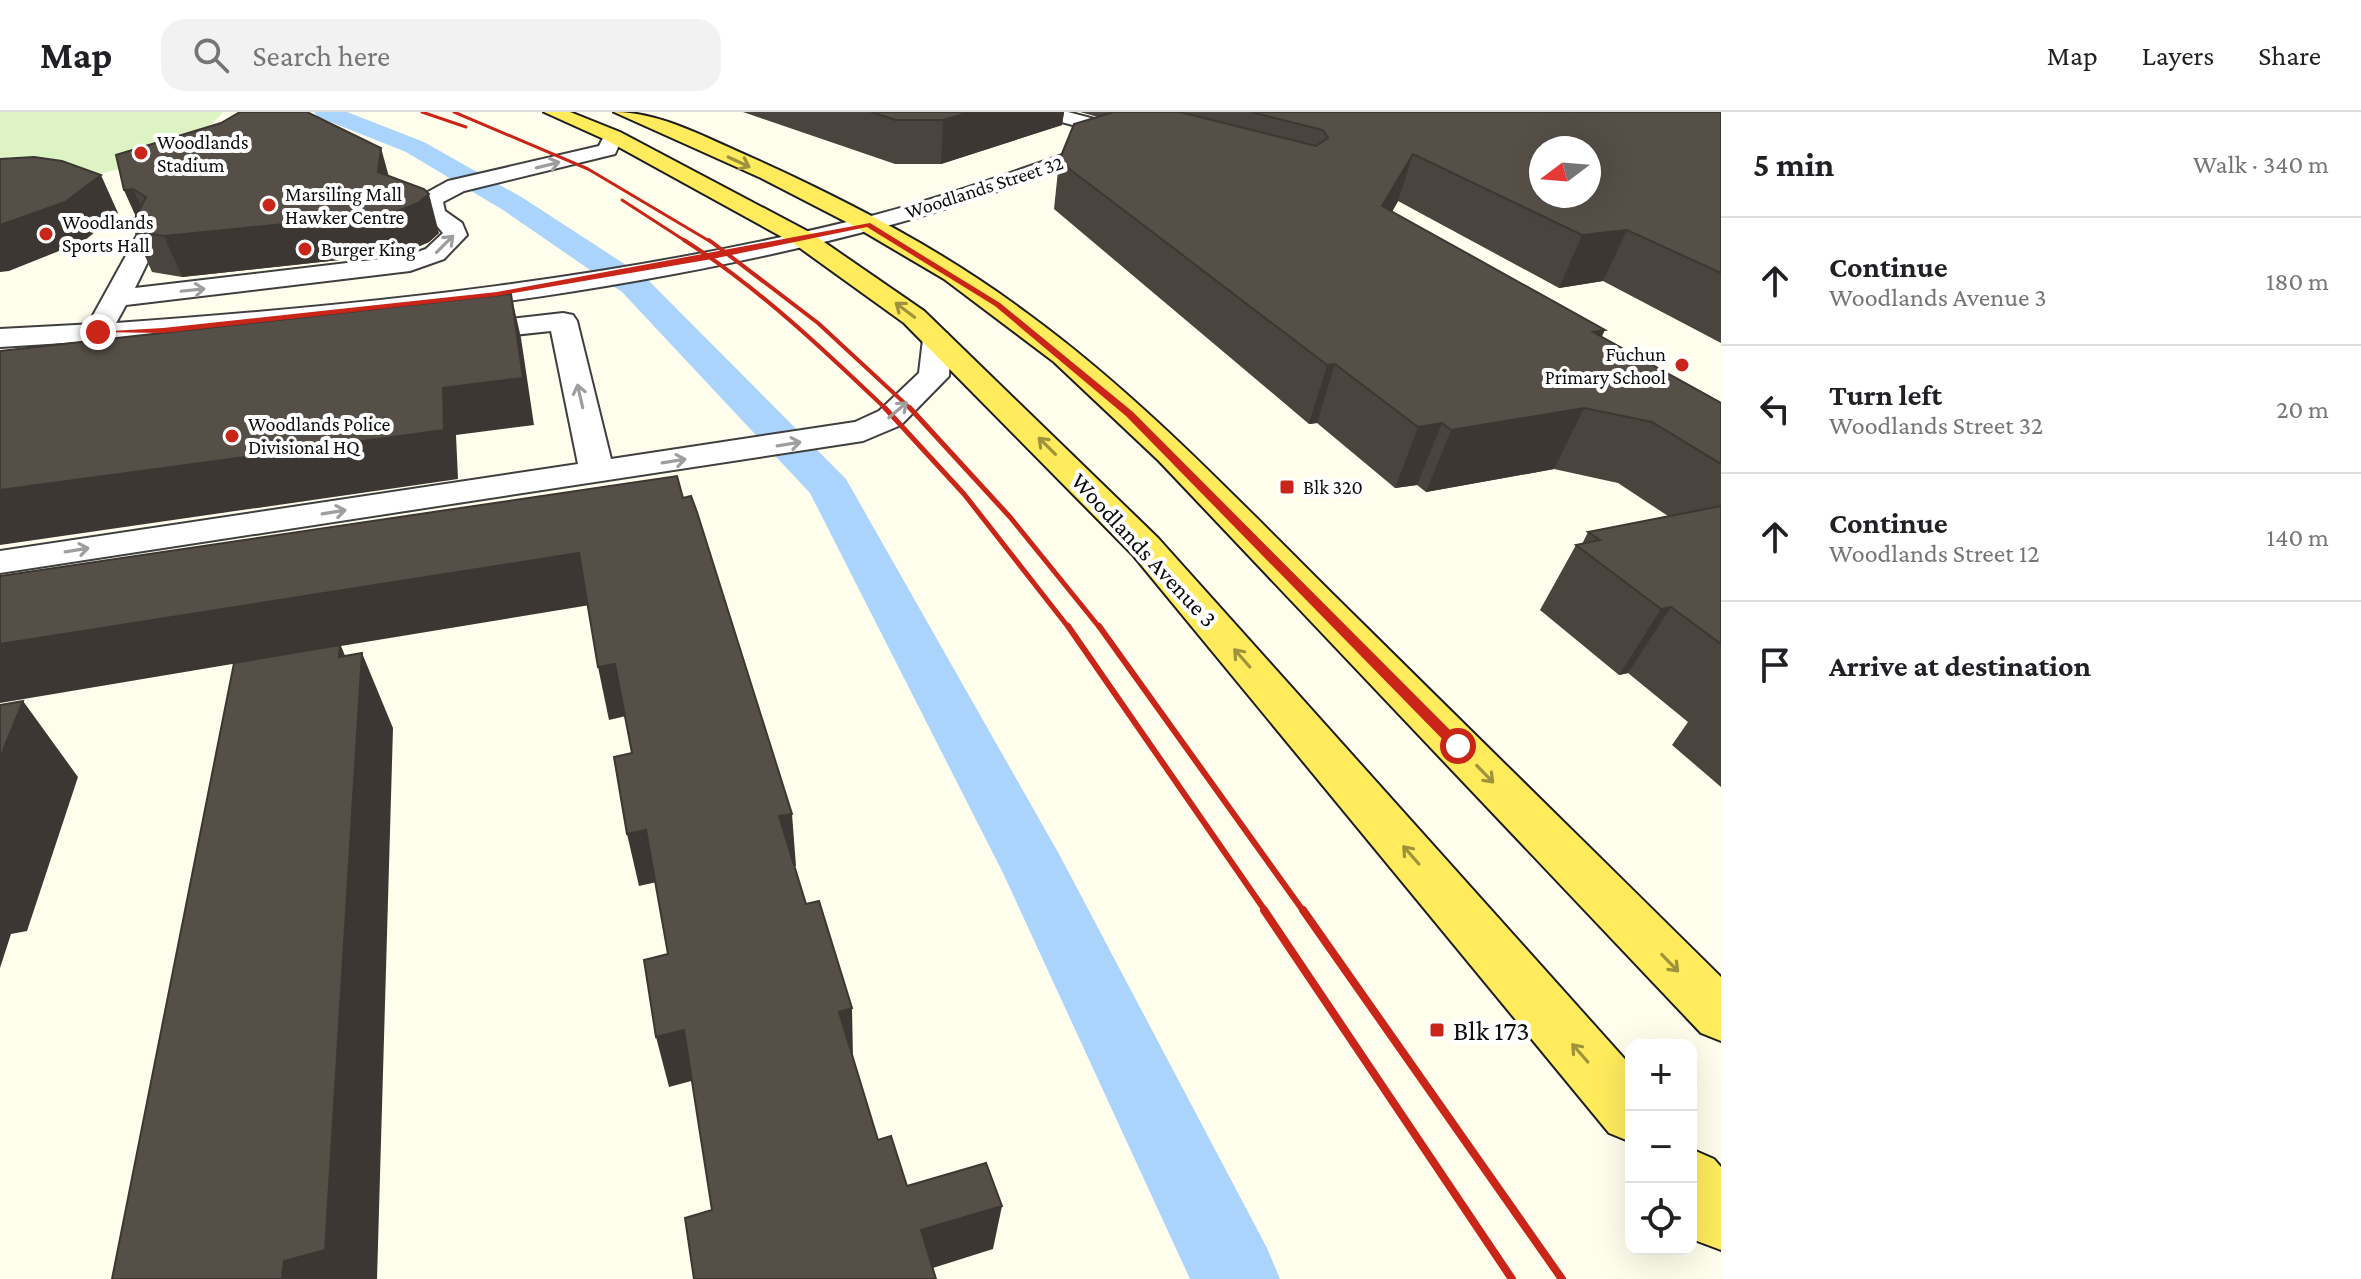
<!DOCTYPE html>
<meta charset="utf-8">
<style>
:root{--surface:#fff;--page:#f2f2f2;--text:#202124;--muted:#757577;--line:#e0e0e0}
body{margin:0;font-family:"Crimson Pro",serif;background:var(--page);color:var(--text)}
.controls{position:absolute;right:24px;bottom:24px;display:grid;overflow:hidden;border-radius:16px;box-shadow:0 8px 32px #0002}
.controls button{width:72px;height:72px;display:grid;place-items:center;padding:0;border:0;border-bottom:2px solid var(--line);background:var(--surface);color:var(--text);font:40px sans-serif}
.compass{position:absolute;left:1529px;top:24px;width:72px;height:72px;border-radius:50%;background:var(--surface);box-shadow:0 8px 32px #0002;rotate:254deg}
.stop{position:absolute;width:24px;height:24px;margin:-18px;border:6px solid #c92518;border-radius:50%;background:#fff}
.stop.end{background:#c92518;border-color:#fff;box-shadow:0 2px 8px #0008}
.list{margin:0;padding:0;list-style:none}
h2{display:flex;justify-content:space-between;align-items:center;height:104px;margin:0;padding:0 32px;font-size:34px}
h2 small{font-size:26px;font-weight:400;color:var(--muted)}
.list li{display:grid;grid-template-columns:52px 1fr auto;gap:24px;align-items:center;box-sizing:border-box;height:128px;padding:0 32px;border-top:2px solid var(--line)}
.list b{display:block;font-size:30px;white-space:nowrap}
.list p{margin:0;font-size:26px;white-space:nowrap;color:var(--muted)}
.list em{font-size:26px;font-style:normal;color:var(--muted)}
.icon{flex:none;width:44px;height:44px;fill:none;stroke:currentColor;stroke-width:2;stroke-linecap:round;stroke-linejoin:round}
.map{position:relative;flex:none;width:1721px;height:1167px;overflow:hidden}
header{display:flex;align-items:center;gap:48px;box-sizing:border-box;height:112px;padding:0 40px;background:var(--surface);border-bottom:2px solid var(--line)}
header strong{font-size:38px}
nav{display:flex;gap:44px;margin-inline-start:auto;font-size:28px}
.search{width:560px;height:72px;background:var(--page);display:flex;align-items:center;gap:20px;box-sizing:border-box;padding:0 28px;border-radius:24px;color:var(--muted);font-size:30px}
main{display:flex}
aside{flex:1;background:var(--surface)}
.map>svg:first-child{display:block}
.pitch{fill:#ddf3c4}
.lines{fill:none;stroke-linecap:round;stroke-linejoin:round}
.canal{fill:#abd4fc;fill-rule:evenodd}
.minor-casing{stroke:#3f3f3f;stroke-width:4}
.major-casing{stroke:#1d1d1d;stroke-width:4}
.minor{fill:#fff;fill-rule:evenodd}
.major{fill:#ffeb5c;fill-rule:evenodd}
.rail-far4{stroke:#c92518;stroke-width:3}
.rail-far3{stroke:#c92518;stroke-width:4}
.rail-far2{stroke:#c92518;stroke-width:5}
.rail-far1{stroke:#c92518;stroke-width:6}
.rail{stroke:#c92518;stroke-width:8}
.wall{fill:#4a443e}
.shaded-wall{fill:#3c3732}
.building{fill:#564f48;stroke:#3c3732;stroke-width:2;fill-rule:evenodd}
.oneway{stroke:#9e923c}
.oneway2{stroke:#9e9e9e}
.route{fill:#c92518}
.poi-dot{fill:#c92518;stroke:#fff;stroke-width:3}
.labels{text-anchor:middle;stroke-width:8;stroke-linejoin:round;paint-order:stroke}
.far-poi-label{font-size:20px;fill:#0c0c0c;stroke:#fff;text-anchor:start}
.far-street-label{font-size:20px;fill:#0c0c0c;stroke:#fff}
.street-label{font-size:24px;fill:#0c0c0c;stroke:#fff}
.near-poi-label{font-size:28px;fill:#0c0c0c;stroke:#fff;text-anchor:start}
</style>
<header>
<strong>Map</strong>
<div class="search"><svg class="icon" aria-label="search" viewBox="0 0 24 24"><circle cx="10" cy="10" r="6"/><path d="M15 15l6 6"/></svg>Search here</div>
<nav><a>Map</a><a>Layers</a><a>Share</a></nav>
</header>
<main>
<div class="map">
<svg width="1721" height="1167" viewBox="0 0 1721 1167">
<rect width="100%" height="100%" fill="#fffeec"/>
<!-- pitch -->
<path class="pitch" d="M0 0H223C177 55 68 69 0 81Z"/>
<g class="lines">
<!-- canal -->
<polygon class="canal" points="314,0 347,0 424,30 523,86 646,166 846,367 1059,742 1267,1136 1280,1167 1190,1167 1003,761 810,381 622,180 503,98 406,40 318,5"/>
<!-- minor casing -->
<g class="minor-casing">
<g id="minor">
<path d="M1038 0H1068L1136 18 1191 0H1218C1205 15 1109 41 1084 49 1021 70 958 95 894 112 603 191 299 218 0 235V217L95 212 91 207 139 120 148 118 160 125 135 176 406 144 426 137 443 121 419 93 426 81 448 69 599 34 606 20 613 18 623 24 615 42 464 79 443 90 445 99 462 111 467 123 444 147 410 159 126 193 116 211C370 193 627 166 875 103 956 82 1036 51 1116 25L1040 4Z"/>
<polygon points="563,201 573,203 577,209 611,347 855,310 879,299 919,261 923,227 927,221 947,221 951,227 949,264 901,313 863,329 0,461 0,439 578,352 551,219 458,229 448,227 444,221 448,215 458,213"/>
</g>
</g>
<!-- major casing -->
<g class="major-casing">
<g id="major">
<polygon points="544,0 570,0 620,20 811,121 924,199 1158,426 1631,954 1631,1030 1609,1021 1132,442 904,211 793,131 606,28"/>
<path d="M614 0C662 0 710 28 755 47 850 90 944 139 1028 202 1147 289 1249 400 1354 503 1476 624 1599 744 1721 865V929L1701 921 1159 349 1054 250 944 167 854 114 761 66Z"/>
<polygon points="1691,1037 1714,1047 1721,1055 1721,1138 1697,1129 1691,1121"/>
</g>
</g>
<!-- minor -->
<use href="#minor" class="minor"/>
<!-- major -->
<use href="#major" class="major"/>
<!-- rail-far4 -->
<g class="rail-far4">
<polyline points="422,0 466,15"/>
<polyline points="454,0 588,57 711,130"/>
<polyline points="622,88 687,130"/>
</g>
<!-- rail-far3 -->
<g class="rail-far3">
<path d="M684 128C759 176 823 237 887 298"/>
<polyline points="709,128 818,211 912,298"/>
</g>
<!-- rail-far2 -->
<g class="rail-far2">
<polyline points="885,296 964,382 1069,516"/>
<polyline points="910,296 1010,405 1100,516"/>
</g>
<!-- rail-far1 -->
<g class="rail-far1">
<polyline points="1068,514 1266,800"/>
<polyline points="1099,514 1304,800"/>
</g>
<!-- rail -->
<g class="rail">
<polyline points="1264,798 1512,1167"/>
<polyline points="1303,798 1562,1167"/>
</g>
</g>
<!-- wall -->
<g class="wall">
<polygon points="743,0 1064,0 1062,13 941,52 895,52"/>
<polygon points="1080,0 1721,0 1721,231 1603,169 1559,176 1398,89 1392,100 1602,225 1721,291 1721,675 1672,633 1688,610 1628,561 1619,563 1540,498 1576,433 1582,432 1588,420 1668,404 1618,371 1554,357 1426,380 1417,373 1395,376 1317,311 1309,312 1054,97 1059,49 1098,5"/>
<polygon points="221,11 389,64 439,121 429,130 404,141 182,165 152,160 134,119 136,104 124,78"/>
</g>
<!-- shaded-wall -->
<g class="shaded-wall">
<polygon points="970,0 1064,0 1062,13 941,52 943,8"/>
<polygon points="381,36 391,72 378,60"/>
<polygon points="1413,42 1398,89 1366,145 1382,94"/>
<polygon points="101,63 118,101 84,129 9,159 0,160 0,113"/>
<polygon points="133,77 150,115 141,116 124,78"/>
<polygon points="429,82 439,121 429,130 404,141 182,165 164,124"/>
<polygon points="1627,118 1603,169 1559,176 1582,123"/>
<polygon points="511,182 521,226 534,313 456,323 458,367 0,433 0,378 443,276"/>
<polygon points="1605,218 1578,275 1593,220"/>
<polygon points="1335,252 1317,311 1309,312 1327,253"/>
<polygon points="1584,296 1554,357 1426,380 1451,318"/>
<polygon points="1442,311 1417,373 1395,376 1418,315"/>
<polygon points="579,441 590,493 341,534 360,579 362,541 393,616 377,1167 282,1167 340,534 0,591 0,532"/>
<polygon points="1671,495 1628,561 1619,563 1661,497"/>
<polygon points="615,552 626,604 609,608 598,555"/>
<polygon points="23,589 78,665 27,819 11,822 0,856 0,646"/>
<polygon points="792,702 796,754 784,757 779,704"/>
<polygon points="646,718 657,770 639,774 627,722"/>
<polygon points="852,896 853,946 839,900"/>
<polygon points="684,918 695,968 669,975 656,925"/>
<polygon points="1002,1094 993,1137 917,1161 921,1118"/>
</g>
<!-- building -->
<g class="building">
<polygon points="240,0 307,0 381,36 378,60 424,77 429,82 418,91 393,101 164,124 134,119 132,112 146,85 133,77 124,78 116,43 221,11"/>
<polygon points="871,0 970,0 943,8 896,8"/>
<path d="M1114 0H1180L1316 34 1328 26 1323 18 1251 0H1721V161L1627 118 1582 123 1413 42 1382 94 1605 218 1593 220 1721 291V352L1652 310 1584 296 1451 318 1442 311 1418 315 1335 252 1327 253 1059 49 1074 12ZM1541 36H1589V84H1541Z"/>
<polygon points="34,45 62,49 101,63 65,90 0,113 0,47"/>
<polygon points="511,182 523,266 443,276 444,318 0,378 0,239"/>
<polygon points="677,364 683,386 691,384 697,400 792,702 779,704 806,792 819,789 852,896 839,900 878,1028 891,1024 907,1074 986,1051 1002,1094 921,1118 936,1167 694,1167 685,1106 712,1098 684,918 656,925 644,848 668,842 646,718 627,722 614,645 632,641 615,552 598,555 579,441 0,532 0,464"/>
<polygon points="1721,394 1721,532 1671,495 1661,497 1576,433 1600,428 1588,420"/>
<polygon points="340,533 339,545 362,541 325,1138 284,1149 282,1167 112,1167 234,551"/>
<polygon points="23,589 0,646 0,593"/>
</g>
<!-- one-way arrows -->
<defs><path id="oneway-shaft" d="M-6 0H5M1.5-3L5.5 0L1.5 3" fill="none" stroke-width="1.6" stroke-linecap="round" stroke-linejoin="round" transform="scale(2)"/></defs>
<g class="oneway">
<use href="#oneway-shaft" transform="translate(739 50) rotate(25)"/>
<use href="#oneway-shaft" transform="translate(905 198) rotate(-143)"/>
<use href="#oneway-shaft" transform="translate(1047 334) rotate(-135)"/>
<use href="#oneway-shaft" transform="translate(1242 546) rotate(-131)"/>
<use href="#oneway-shaft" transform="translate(1485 662) rotate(46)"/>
<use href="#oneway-shaft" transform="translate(1411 743) rotate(-131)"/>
<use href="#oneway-shaft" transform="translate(1670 851) rotate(46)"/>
<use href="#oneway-shaft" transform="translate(1580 941) rotate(-131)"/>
</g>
<g class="oneway2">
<use href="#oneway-shaft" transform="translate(548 53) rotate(-14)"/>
<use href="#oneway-shaft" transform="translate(445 132) rotate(-45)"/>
<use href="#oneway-shaft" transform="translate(193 178) rotate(-6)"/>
<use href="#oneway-shaft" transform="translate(580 284) rotate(-103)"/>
<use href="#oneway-shaft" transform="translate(898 298) rotate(-40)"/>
<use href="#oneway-shaft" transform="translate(789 332) rotate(-9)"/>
<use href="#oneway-shaft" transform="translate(674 349) rotate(-9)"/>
<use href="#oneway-shaft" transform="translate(334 400) rotate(-9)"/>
<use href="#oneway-shaft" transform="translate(77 438) rotate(-9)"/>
</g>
<!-- route -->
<polygon class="route" points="870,111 1000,191 1133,300 1463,631 1463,638 1453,638 1126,304 995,194 867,115 712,147 497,184 163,221 94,220 163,216 497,180"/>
<!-- markers -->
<g class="poi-dot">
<circle cx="141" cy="41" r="8"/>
<circle cx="269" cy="93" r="8"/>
<circle cx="46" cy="122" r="8"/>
<circle cx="305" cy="137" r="8"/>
<circle cx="1682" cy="253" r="8"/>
<circle cx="232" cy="324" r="8"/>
<rect x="1279" y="367" width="16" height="16" rx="4"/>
<rect x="1429" y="910" width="16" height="16" rx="4"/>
</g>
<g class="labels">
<!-- far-poi labels -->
<g class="far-poi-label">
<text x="157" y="37">Woodlands<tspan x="157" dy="23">Stadium</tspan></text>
<text x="285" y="89">Marsiling Mall<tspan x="285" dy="23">Hawker Centre</tspan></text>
<text x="62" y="117">Woodlands<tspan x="62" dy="23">Sports Hall</tspan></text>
<text x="321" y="144">Burger King</text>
<text x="1666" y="249" text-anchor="end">Fuchun<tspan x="1666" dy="23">Primary School</tspan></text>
<text x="248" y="319">Woodlands Police<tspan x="248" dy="23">Divisional HQ</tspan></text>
<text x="1303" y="382">Blk 320</text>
</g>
<!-- far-street labels -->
<g class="far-street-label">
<text transform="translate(984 75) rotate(-18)" y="7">Woodlands Street 32</text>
</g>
<!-- street labels -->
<g class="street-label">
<text transform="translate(1144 438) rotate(47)" y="8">Woodlands Avenue 3</text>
</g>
<!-- near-poi labels -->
<g class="near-poi-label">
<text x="1453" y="928">Blk 173</text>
</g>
</g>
</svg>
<div class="controls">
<button>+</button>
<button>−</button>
<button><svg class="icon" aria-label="locate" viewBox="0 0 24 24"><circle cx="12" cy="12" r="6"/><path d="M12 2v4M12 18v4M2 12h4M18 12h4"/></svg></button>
</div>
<svg class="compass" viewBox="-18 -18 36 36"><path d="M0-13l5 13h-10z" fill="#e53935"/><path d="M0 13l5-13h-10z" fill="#757577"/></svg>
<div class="stop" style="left:1458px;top:634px"></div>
<div class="stop end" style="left:98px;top:220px"></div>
</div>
<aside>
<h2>5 min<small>Walk · 340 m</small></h2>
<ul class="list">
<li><svg class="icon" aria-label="ahead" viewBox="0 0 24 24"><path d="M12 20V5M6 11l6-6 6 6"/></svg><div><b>Continue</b><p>Woodlands Avenue 3</p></div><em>180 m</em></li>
<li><svg class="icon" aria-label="left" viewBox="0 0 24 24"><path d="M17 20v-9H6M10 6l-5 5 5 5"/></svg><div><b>Turn left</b><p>Woodlands Street 32</p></div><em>20 m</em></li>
<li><svg class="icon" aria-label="ahead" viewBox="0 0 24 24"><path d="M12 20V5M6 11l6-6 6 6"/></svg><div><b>Continue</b><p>Woodlands Street 12</p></div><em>140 m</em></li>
<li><svg class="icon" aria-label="arrive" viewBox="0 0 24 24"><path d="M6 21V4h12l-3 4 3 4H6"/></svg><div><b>Arrive at destination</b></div></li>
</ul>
</aside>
</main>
